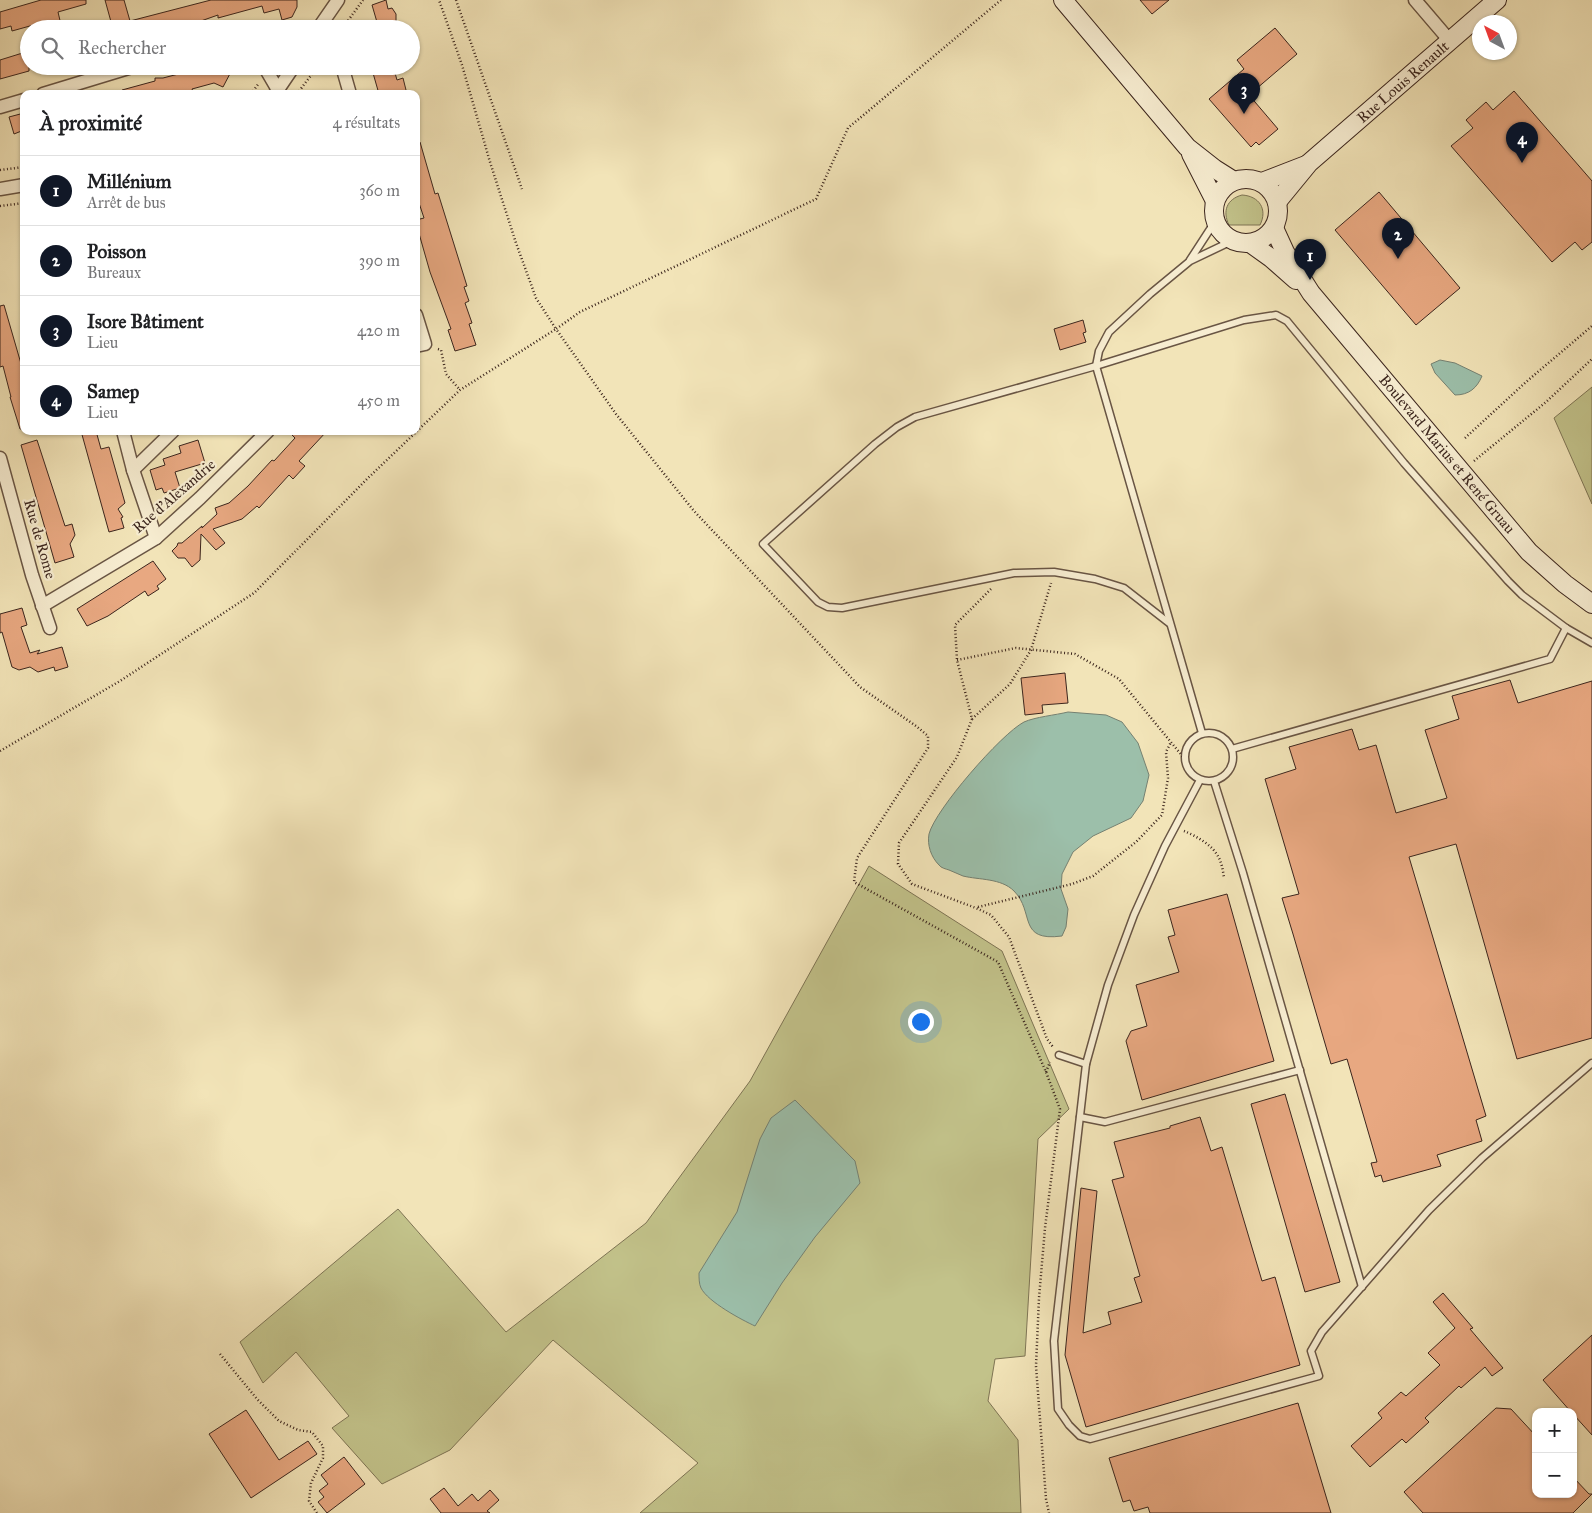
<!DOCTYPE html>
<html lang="fr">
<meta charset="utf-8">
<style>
:root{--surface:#fff;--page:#f6f6f6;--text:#202124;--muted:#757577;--line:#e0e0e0;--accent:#111827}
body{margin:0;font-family:"IM FELL Great Primer",serif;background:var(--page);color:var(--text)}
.controls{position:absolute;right:15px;bottom:15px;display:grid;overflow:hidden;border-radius:10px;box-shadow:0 1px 4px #0004}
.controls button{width:45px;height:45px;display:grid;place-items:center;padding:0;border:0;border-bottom:1px solid var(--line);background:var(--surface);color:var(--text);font:25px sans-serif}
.compass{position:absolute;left:1472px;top:15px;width:45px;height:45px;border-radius:50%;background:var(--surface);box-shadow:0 1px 4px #0004;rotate:319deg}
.you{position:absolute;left:920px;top:1021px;width:18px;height:18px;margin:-12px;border:4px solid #fff;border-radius:50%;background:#1a73e8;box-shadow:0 0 0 8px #1a73e833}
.badge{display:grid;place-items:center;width:32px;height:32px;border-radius:50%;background:var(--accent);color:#fff;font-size:16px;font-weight:700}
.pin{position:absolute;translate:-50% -41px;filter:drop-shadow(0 1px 2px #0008)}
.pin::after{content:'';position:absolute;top:26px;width:18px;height:15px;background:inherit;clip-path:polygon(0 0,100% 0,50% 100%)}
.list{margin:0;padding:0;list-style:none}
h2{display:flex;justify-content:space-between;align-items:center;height:65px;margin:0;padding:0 20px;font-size:21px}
h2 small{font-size:16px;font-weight:400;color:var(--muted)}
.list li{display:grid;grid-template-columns:32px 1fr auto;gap:15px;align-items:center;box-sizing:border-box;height:70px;padding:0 20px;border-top:1px solid var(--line)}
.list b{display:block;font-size:19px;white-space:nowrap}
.list p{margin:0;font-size:16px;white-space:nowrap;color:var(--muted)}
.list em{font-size:16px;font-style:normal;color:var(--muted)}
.icon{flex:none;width:28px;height:28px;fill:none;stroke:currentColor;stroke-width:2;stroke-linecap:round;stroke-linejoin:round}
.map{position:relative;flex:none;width:1592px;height:1513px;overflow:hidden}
.search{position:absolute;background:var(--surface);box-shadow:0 1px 4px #0004;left:20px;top:20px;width:400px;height:55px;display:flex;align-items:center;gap:12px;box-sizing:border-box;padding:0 18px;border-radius:28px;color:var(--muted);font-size:19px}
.panel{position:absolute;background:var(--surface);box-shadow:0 1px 4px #0004;left:20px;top:90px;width:400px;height:345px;border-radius:10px}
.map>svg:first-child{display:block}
.green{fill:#c2c28a;stroke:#7e7454}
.water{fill:#9cbfaa;stroke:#758172}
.building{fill:#e8a881;stroke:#3b251d}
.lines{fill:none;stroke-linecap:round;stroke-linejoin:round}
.lane-casing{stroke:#695544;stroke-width:9}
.street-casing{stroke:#695544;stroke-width:15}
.secondary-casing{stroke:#3b251d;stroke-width:20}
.path{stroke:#3b251d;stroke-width:2.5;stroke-dasharray:1 2.5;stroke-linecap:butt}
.lane{stroke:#f7edd1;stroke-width:6}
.street{stroke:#f7edd1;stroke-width:12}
.secondary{stroke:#f7edd1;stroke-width:18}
.labels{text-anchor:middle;stroke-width:4.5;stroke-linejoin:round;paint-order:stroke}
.street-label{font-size:15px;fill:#3b251d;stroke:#f7edd1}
</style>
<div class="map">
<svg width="1592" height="1513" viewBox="0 0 1592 1513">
<rect width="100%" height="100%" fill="#f2e4b8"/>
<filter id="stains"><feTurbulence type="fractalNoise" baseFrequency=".004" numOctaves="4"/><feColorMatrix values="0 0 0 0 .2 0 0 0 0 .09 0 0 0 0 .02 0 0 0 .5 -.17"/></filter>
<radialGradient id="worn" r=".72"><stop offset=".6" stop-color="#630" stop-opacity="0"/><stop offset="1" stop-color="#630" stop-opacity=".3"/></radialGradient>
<!-- green -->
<g class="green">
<path d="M1242 195C1259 196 1268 209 1260 225H1229C1222 211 1227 199 1242 195Z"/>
<polygon points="1592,387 1592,504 1554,418"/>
<polygon points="869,866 1002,951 1069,1109 1038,1139 1025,1356 995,1359 988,1401 1018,1440 1021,1513 640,1513 698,1463 553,1340 450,1450 382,1484 332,1428 349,1416 296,1352 263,1383 240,1342 398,1209 506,1332 646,1223 750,1081"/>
</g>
<!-- water -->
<g class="water">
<path d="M1440 360 1455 363 1482 376C1477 388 1469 395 1455 395L1435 373 1431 364Z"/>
<path d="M1068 712 1106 715 1122 722 1138 743 1149 775 1143 801 1131 818 1093 836 1073 852 1062 874 1061 889 1068 909 1066 927 1062 936C1017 942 1035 912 1014 891 1001 878 979 880 963 876 958 874 954 872 949 870 946 869 941 868 939 865 931 857 927 845 929 834 935 810 1001 734 1024 722 1035 717 1056 715 1068 712Z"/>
<path d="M795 1100 855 1161 860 1183 815 1237 782 1283 755 1326C742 1320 708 1302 701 1288 699 1284 699 1278 699 1273L737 1212 760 1139 771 1118Z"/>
</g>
<!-- building -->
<g class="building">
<polygon points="41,0 86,0 86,4 58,12 62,29 37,29 37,24 12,31 11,26 0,29 0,12"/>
<polygon points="105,0 124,0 130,21 211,0 297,0 297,7 292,17 282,20 279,9 264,13 262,6 218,18 218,15 178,29 113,29"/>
<polygon points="386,0 388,9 392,8 396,14 396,29 379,29 372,5"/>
<polygon points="1140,0 1169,0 1152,14"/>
<polygon points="1275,28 1297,54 1249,95 1278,129 1259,145 1256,142 1251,147 1209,99 1244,69 1237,60"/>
<polygon points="29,51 29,71 0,79 0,60"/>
<polygon points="193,66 234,66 223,87 214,83 192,89 194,94 122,94 122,90 155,81 155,78 163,78 194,70"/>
<polygon points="371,66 393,66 397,80 403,78 407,94 379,94"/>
<polygon points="1514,91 1592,181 1592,242 1582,250 1575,242 1552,262 1451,146 1473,128 1466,120 1486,102 1493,110"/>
<polygon points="24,113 24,130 14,134 9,117"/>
<polygon points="416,142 420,142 435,194 438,193 467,286 464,287 469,301 465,303 472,323 469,324 476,345 455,351 448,330 451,329 430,272 416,223 416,220 424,218 416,194"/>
<polygon points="1379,192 1460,288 1416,325 1335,230"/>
<polygon points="4,305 24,374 24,429 20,429 10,397 11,397 3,366 0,367 0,306"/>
<polygon points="1083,320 1086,332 1083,333 1086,342 1060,350 1054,329"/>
<polygon points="81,431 96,431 101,449 109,447 125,503 118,509 123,517 121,518 124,528 109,532"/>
<polygon points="288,431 327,431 299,461 305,466 293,479 289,475 259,508 257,506 242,519 213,529 225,543 216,550 201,534 200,560 192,567 185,558 178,558 172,551 177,546 178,543 182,543 202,526 202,528 217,514 215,508 229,503 248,486 272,460 274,461 295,438"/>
<polygon points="37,440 65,526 72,524 75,535 70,544 74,557 55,563 21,445"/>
<polygon points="198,440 205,463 175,472 180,488 164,493 162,488 156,490 150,470 165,465 163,459 181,453 179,446"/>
<polygon points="153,561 166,579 157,586 159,589 148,596 145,591 108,616 87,626 77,609"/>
<polygon points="22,608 27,625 21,627 30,653 40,650 37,654 62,647 68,667 55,671 54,667 38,672 30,667 19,670 12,667 2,632 0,633 0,614"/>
<polygon points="1065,673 1068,703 1042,705 1043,713 1025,715 1021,678"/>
<polygon points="1510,680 1518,703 1592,681 1592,1038 1517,1059 1456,844 1409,857 1486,1116 1476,1120 1482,1141 1437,1155 1441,1166 1383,1182 1381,1175 1375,1177 1371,1163 1377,1162 1347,1059 1331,1064 1293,934 1282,898 1299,894 1265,779 1296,769 1289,747 1352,729 1359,750 1376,745 1396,813 1447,798 1425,730 1459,719 1452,696"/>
<polygon points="1227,894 1274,1061 1142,1100 1126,1041 1131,1031 1147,1026 1136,985 1179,972 1168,937 1175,935 1168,910"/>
<polygon points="1285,1094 1340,1282 1305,1292 1251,1104"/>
<polygon points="1200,1117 1211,1151 1222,1147 1262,1281 1275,1277 1300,1365 1086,1427 1065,1355 1081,1188 1097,1191 1083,1333 1111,1324 1108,1312 1142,1302 1134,1278 1140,1276 1112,1180 1124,1177 1114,1142 1170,1128 1170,1126"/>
<polygon points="1443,1293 1473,1328 1470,1329 1503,1368 1492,1376 1485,1367 1461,1388 1459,1386 1425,1418 1429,1422 1406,1443 1402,1439 1370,1467 1351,1446 1382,1418 1378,1413 1401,1392 1406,1396 1440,1365 1428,1353 1455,1328 1433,1302"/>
<polygon points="1592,1335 1592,1435 1573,1414 1573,1412 1571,1412 1543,1380"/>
<polygon points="1298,1403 1331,1513 1150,1513 1148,1507 1134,1511 1130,1500 1123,1502 1109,1458"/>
<polygon points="1496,1408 1511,1409 1536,1436 1536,1494 1573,1494 1573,1477 1589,1494 1592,1494 1573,1513 1423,1513 1404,1492"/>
<polygon points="246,1410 279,1460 308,1441 317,1454 251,1498 209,1434"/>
<polygon points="344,1457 365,1484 327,1513 318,1502 324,1497 319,1491 328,1484 321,1475"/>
<polygon points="444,1488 458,1506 472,1494 478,1501 490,1490 499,1500 487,1511 490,1513 441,1513 430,1499"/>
</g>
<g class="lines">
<!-- lane casing -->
<g class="lane-casing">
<g id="lane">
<polyline points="1190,260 1216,220"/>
<polyline points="1169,623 1124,588 1095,579 1054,572 1014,573 842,608 828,607 818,602 763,544 875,444 897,427 915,417 1096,366 1244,320 1276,315 1287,321 1404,463 1508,581 1522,595 1566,628"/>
<circle cx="1209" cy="757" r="24"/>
<polyline points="1202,733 1096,366 1099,351 1109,332 1150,294 1190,261 1234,240"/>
<polyline points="1232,749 1550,659 1566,628 1592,643"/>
<polyline points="1200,780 1165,846 1134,915 1108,985 1086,1064 1054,1341 1058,1409 1069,1425 1080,1436 1090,1439 1319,1376 1311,1351 1322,1332 1429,1210 1482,1158 1592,1063"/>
<polyline points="1214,781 1243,873 1362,1287"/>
<polyline points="1059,1055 1086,1064"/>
<polyline points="1080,1117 1105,1122 1300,1070"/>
</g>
</g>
<!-- street casing -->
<g class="street-casing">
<g id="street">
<polyline points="1415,0 1450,41"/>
<polyline points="318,29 338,0"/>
<polyline points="264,66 278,90"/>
<polyline points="342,66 350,94"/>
<polyline points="43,94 135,66"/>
<polyline points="275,94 294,66"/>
<polyline points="0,107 24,100"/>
<polyline points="0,189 24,185"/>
<polyline points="416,315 425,344 416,346"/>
<polyline points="123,431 133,470 156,538"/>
<polyline points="0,458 32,575 50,628"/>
<polyline points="133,470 173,431"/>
<polyline points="42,606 156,538 200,498 268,431"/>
</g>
</g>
<!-- secondary casing -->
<g class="secondary-casing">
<g id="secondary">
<polyline points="1063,0 1187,147 1215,169 1234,181"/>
<polyline points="1191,154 1215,201"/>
<circle cx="1246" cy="211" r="32"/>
<polyline points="1262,182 1306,165"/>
<polyline points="1277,202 1309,163 1497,0"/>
<polyline points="1274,228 1285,252 1311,293 1529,552 1565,584 1592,604"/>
<polyline points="1250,243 1271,258 1296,280"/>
</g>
</g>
<!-- path -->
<g class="path">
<polyline points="456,0 522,189"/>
<polyline points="1001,0 848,128 816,199 580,312 556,329 616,414 694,511 860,687 916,726 928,736 928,748 857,858 854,882 998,962 1046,1072 1060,1109 1045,1228 1039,1298 1036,1366 1046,1499 1049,1513"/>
<polyline points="300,29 305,22"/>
<polyline points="342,29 363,0"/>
<polyline points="251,94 259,83"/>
<polyline points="297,94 318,66"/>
<polyline points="0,170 24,167"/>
<polyline points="0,206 24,203"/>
<polyline points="438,349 441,350 446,374 460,390"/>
<polyline points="1465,438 1526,382 1592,326"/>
<polyline points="1474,461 1546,402 1592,359"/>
<polyline points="991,589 955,625 957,660 972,719 957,757 899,843 898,864 912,884 976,908 991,915 1009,937 1047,1039 1053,1047"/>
<polyline points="957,660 1016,648 1075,654 1119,679 1184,758"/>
<polyline points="972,719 1010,684 1031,650 1051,583"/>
<polyline points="0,751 120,681 254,593 367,479 460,390 556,329 536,298 516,243 490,162 462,65 439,0"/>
<path d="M1184 831C1196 836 1213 845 1219 858 1222 864 1223 871 1224 878"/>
<polyline points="978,907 1072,884 1093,876 1136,842 1162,815 1168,778 1166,752 1171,742"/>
<polyline points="1046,1072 1050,1062"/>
<polyline points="220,1354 257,1399 279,1421 298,1430 312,1432 323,1446 323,1458 311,1483 309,1501 317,1513"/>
</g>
<!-- lane -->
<use href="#lane" class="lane"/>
<!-- street -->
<use href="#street" class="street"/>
<!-- secondary -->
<use href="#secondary" class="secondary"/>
</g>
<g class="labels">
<!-- street labels -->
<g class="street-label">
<text transform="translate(1403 82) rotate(-41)" y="5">Rue Louis Renault</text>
<text transform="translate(1447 454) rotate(50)" y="5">Boulevard Marius et René Gruau</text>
<text transform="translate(174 496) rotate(-41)" y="5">Rue d'Alexandrie</text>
<text transform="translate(40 539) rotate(74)" y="5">Rue de Rome</text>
</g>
</g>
<rect width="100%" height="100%" filter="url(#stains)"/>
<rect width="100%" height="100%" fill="url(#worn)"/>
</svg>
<div class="controls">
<button>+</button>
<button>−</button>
</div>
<svg class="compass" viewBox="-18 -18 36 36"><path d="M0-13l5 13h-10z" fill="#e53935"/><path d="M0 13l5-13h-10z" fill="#757577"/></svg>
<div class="you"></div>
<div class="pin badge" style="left:1310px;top:280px">1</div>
<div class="pin badge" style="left:1398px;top:259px">2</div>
<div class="pin badge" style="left:1244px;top:114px">3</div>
<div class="pin badge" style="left:1522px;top:163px">4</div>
<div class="search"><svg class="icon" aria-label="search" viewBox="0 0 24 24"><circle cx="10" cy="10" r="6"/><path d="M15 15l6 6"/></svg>Rechercher</div>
<section class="panel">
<h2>À proximité<small>4 résultats</small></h2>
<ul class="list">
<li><span class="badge">1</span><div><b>Millénium</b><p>Arrêt de bus</p></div><em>360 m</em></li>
<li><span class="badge">2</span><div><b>Poisson</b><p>Bureaux</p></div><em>390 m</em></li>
<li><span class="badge">3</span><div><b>Isore Bâtiment</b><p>Lieu</p></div><em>420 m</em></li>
<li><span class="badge">4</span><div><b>Samep</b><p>Lieu</p></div><em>450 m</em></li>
</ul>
</section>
</div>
